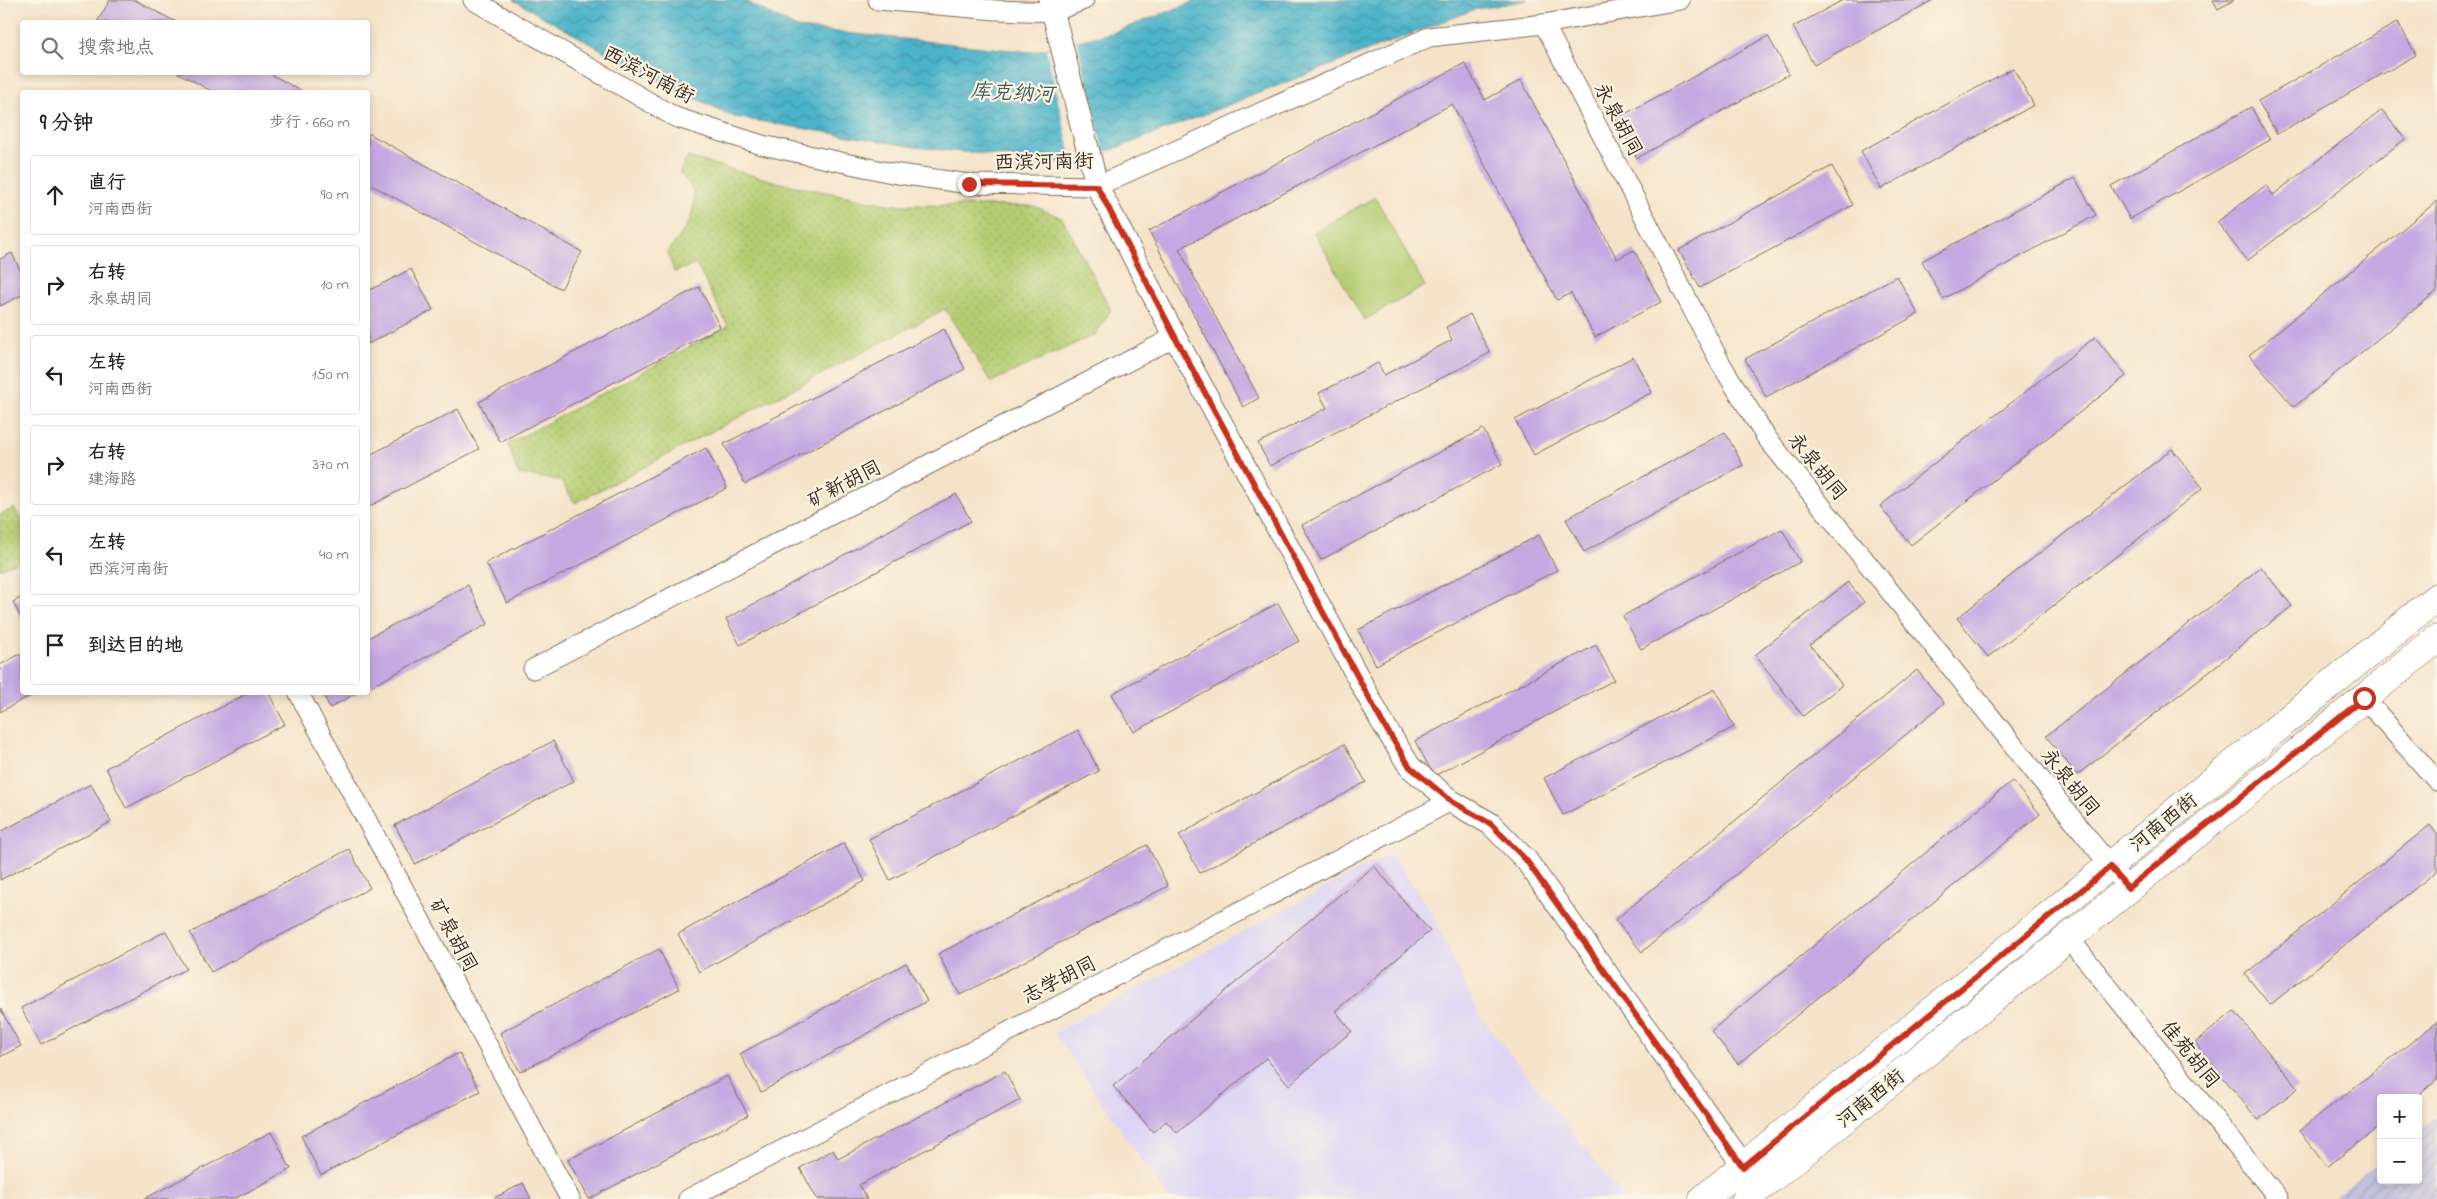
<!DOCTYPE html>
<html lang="zh">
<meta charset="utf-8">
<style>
:root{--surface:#fff;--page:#f6f6f6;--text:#222;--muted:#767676;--line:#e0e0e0}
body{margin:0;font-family:"Indie Flower","LXGW WenKai TC",sans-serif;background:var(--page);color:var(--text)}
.controls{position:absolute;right:15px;bottom:15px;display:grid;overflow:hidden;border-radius:5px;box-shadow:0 2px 8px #0003}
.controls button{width:45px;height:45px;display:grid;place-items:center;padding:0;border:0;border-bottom:1px solid var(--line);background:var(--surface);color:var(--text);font:25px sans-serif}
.stop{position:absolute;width:15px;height:15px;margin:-11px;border:4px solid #c8321e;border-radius:50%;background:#fff}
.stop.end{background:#c8321e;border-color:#fff;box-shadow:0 1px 5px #0008}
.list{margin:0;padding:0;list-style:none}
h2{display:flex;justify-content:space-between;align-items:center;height:65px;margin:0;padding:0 20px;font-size:21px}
h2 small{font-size:16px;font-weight:400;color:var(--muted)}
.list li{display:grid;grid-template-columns:32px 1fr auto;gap:15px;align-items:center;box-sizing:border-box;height:80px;margin:0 10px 10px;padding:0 10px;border:1px solid var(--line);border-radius:5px}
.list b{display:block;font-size:19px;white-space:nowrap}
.list p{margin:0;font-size:16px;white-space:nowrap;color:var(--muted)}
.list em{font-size:16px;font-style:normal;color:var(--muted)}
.icon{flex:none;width:28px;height:28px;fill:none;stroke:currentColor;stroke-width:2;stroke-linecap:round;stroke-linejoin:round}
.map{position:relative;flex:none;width:2437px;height:1199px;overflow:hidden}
.search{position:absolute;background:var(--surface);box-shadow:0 2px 8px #0003;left:20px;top:20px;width:350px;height:55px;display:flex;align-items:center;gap:12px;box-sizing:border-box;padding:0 18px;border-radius:5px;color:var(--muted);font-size:19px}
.panel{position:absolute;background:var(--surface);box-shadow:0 2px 8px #0003;left:20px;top:90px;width:350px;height:605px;border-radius:5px}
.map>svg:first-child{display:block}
.built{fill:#ded5f6}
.industrial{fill:url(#industrial-furrows)}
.grass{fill:url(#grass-dots);stroke:#787c48}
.pitch{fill:#b4cd72;stroke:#787c48}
.water{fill:url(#water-waves);stroke:#446f74}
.pier{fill:#f5e3c9}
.building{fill:#c5a9e2}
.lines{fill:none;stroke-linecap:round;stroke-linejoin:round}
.minor-casing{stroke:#7c6b5a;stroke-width:21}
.tertiary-casing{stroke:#7c6b5a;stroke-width:24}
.primary-casing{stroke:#7c6b5a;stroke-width:29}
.minor{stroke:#fff;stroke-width:19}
.tertiary{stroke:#fff;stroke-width:22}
.primary{stroke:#fff;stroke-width:28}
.route{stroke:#c8321e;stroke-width:6}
.labels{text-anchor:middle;stroke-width:4.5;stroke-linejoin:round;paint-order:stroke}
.street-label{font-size:20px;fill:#3b2a1e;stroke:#fcf5e5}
.water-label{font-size:21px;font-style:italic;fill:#415a5a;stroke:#fcf5e5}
</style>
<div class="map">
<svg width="2437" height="1199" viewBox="0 0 2437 1199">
<defs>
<pattern id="industrial-furrows" width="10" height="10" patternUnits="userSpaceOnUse" patternTransform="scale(1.25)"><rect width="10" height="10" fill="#c3c1dc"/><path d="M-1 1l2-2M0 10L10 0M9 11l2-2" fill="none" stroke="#a8a6bc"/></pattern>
<pattern id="grass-dots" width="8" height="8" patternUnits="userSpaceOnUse" patternTransform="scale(1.25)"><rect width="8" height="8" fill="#b4cd72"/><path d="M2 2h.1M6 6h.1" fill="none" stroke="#9cb062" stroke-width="1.8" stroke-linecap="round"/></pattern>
<pattern id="water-waves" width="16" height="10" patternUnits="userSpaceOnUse" patternTransform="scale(1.25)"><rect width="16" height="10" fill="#4cb4ca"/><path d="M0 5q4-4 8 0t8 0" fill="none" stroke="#4093a3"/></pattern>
</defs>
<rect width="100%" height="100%" fill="#fcf5e5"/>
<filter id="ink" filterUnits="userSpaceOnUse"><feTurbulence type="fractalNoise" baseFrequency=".02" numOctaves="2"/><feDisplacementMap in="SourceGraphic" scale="10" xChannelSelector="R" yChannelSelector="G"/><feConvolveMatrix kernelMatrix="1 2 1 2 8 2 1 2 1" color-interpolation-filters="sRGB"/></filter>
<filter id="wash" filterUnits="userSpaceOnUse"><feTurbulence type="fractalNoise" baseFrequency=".0096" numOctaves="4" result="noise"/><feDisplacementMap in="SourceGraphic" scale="20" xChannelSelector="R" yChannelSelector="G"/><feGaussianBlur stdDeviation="1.12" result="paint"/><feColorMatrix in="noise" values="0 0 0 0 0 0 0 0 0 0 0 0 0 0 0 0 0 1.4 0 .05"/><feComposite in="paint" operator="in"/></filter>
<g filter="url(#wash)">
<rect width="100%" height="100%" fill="#f5e3c9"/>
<!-- built -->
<polygon class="built" points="1391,853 1433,915 1479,1015 1623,1196 1620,1199 1169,1199 1054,1033"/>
<!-- industrial -->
<polygon class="industrial" points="2437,1116 2437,1199 2332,1199 2381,1160 2381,1180 2418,1180 2418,1131"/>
<!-- grass -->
<g class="grass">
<path d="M688 157 780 183 892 205 1034 206 1062 218 1111 310 1096 334 991 382 945 309 575 503 560 480 518 474 508 444 728 326 696 264 674 272 668 252C681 235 699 214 693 191 691 185 683 177 679 172Z"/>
<polygon points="14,508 22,521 22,560 0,569 0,515"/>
</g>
<!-- pitch -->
<polygon class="pitch" points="1375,197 1425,286 1364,320 1314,232"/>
<!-- water -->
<polygon class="water" points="513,0 744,0 797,28 1031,52 1115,32 1198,0 1527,0 1473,10 1115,149 1060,162 916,147 734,117 634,68"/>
<!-- pier -->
<polygon class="pier" points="1077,42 1103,151 1072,159 1046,49"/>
<g id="blocks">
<!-- building -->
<g class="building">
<polygon points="110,0 135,0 176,22 97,22"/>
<polygon points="1843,0 1933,0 1814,65 1793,27"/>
<polygon points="2213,0 2234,0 2218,9"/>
<polygon points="2398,22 2416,55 2277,134 2258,101"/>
<polygon points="1768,36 1789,74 1637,158 1616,119"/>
<polygon points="1465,63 1485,100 1521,80 1617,259 1634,250 1661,302 1595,337 1571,293 1557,300 1452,104 1179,249 1259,398 1243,407 1149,231"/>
<polygon points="2013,68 2034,105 1881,189 1861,151"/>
<polygon points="177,72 267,72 303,92 213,92"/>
<polygon points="2251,107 2270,140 2130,219 2111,186"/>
<polygon points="2382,110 2405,139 2247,261 2217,222 2266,185 2273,195"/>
<polygon points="368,133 582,252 561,289 368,183"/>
<polygon points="1832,166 1853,205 1700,288 1679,250"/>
<polygon points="2075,178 2096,215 1943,299 1922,261"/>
<polygon points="2437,201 2437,291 2294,407 2249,355"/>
<polygon points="12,253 22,274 22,295 0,306 0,259"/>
<polygon points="411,269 433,310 368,344 368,291"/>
<polygon points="1897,276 1918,314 1766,397 1745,359"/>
<polygon points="699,287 720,327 500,442 479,402"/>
<polygon points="1470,314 1490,353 1270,466 1258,443 1327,408 1319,393 1378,363 1384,375 1452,340 1446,327"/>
<polygon points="944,329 965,369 745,484 724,444"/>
<polygon points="2095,337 2126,376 1911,545 1880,506"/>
<polygon points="1633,357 1652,392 1534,455 1515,420"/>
<polygon points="458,409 479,449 368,507 368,456"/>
<polygon points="1483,429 1502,464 1321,560 1302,525"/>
<polygon points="1725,432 1743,465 1584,552 1566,519"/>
<polygon points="706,448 727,488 507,603 486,563"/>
<polygon points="2172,449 2203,488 1988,657 1957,618"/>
<polygon points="956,494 971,521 740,645 726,619"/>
<polygon points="1782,529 1800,562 1641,649 1623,616"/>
<polygon points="1539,535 1557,570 1376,665 1358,630"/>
<polygon points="2261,567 2292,606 2077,775 2046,736"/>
<polygon points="1848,582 1864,602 1810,645 1842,685 1803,716 1755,655"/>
<polygon points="468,585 488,624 368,688 368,638"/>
<polygon points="22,597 22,620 13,602"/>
<polygon points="1278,603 1299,641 1134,732 1112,694"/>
<polygon points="1596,645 1614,680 1434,776 1415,741"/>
<polygon points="20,654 22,659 22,692 37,692 0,712 0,665"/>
<polygon points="1917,670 1944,703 1642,952 1615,920"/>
<polygon points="1715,689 1734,727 1563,815 1544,778"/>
<polygon points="250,692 268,692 285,724 126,808 106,768"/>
<polygon points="322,692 358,692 330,708"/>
<polygon points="1078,730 1099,771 890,880 869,839"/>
<polygon points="553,741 574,781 415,864 395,825"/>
<polygon points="1344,744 1366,782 1200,873 1179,835"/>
<polygon points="2012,781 2040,814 1738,1064 1711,1031"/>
<polygon points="91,784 111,822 0,880 0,832"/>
<polygon points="2430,825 2437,834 2437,871 2270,1005 2245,974"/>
<polygon points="844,843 865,881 699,972 678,934"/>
<polygon points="1147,845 1168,886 960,995 938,954"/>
<polygon points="349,849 370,888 211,972 190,933"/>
<polygon points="1374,866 1430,931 1335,1011 1352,1031 1289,1085 1266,1058 1177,1133 1166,1121 1153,1132 1113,1086"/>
<polygon points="166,931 186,969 41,1045 21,1008"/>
<polygon points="659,949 679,989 520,1072 500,1033"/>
<polygon points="906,963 927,1001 761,1092 740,1054"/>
<polygon points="0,1008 21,1046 0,1057"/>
<polygon points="2234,1011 2298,1088 2258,1120 2195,1043"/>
<polygon points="2437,1022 2437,1080 2415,1098 2381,1098 2381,1125 2327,1167 2299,1131"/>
<polygon points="459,1053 480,1091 321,1175 301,1136"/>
<polygon points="1005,1071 1020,1100 859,1185 867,1199 817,1199 800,1168 833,1150 838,1159"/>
<polygon points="727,1076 748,1115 589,1199 568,1160"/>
<polygon points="271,1132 291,1169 234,1199 144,1199"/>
<polygon points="523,1183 531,1199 493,1199"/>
</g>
</g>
</g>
<g filter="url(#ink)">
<use href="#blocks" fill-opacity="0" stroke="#7c6b5a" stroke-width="1"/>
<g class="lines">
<!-- minor casing -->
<g class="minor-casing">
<g id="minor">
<polyline points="473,0 675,117 762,145 892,173 969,184 1097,186 1429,37 1544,24 1680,0"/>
<polyline points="878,0 996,10 1053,12 1084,0"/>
<polyline points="1544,24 1721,364 1766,437 2128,888"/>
<polyline points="533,669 1175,337"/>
<polyline points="298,692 570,1199"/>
<polyline points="2364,698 2437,781"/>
<polyline points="2068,937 2279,1199"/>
<polyline points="688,1199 1451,801"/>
</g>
</g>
<!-- tertiary casing -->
<g class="tertiary-casing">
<polyline id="tertiary" points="1050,0 1097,186 1175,337 1382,722 1410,767 1451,801 1491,824 1526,860 1753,1179"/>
</g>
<!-- primary casing -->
<g class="primary-casing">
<g id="primary">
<polyline points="1703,1199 2437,597"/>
<polyline points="1746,1199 2437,639"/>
</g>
</g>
<!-- minor -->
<use href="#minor" class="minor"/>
<!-- tertiary -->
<use href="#tertiary" class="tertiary"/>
<!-- primary -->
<use href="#primary" class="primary"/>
</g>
</g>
<g class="lines" filter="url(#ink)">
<!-- route -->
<polyline class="route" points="969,184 1097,186 1175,337 1382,722 1410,767 1451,801 1491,824 1526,860 1743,1167 2110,867 2128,888 2364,698"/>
</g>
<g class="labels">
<!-- street labels -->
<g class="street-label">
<text transform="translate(649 74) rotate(28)" y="7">西滨河南街</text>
<text transform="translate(1619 119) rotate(62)" y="7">永泉胡同</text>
<text transform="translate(1044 161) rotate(-1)" y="7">西滨河南街</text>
<text transform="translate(1818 466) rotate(51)" y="7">永泉胡同</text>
<text transform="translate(844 483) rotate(-27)" y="7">矿新胡同</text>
<text transform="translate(2071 782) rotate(51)" y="7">永泉胡同</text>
<text transform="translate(2163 822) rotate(-39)" y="7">河南西街</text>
<text transform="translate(454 935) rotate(62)" y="7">矿泉胡同</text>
<text transform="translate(1059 979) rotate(-27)" y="7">志学胡同</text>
<text transform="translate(2191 1054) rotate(51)" y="7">佳苑胡同</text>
<text transform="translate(1870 1098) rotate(-39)" y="7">河南西街</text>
</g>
<!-- water labels -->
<g class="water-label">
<text transform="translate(1012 92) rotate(3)" y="7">库克纳河</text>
</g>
</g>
</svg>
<div class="controls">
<button>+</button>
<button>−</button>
</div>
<div class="stop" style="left:2364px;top:698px"></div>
<div class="stop end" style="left:969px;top:184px"></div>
<div class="search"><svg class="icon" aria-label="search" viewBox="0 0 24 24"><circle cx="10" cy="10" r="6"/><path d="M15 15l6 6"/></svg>搜索地点</div>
<section class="panel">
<h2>9 分钟<small>步行 · 660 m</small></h2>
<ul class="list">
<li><svg class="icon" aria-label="ahead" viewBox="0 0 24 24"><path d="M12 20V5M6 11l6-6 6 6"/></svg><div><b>直行</b><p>河南西街</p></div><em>90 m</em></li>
<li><svg class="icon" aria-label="right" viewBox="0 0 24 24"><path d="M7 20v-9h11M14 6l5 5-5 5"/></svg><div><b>右转</b><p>永泉胡同</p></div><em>10 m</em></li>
<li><svg class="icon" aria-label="left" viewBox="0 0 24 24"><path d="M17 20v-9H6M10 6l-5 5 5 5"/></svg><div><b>左转</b><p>河南西街</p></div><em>150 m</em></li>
<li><svg class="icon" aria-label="right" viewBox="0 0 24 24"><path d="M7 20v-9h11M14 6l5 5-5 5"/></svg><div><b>右转</b><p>建海路</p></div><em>370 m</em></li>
<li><svg class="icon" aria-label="left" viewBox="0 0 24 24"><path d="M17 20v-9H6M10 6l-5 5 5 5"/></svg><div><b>左转</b><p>西滨河南街</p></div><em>40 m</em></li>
<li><svg class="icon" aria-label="arrive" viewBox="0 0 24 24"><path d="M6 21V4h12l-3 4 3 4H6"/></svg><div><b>到达目的地</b></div></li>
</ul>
</section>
</div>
